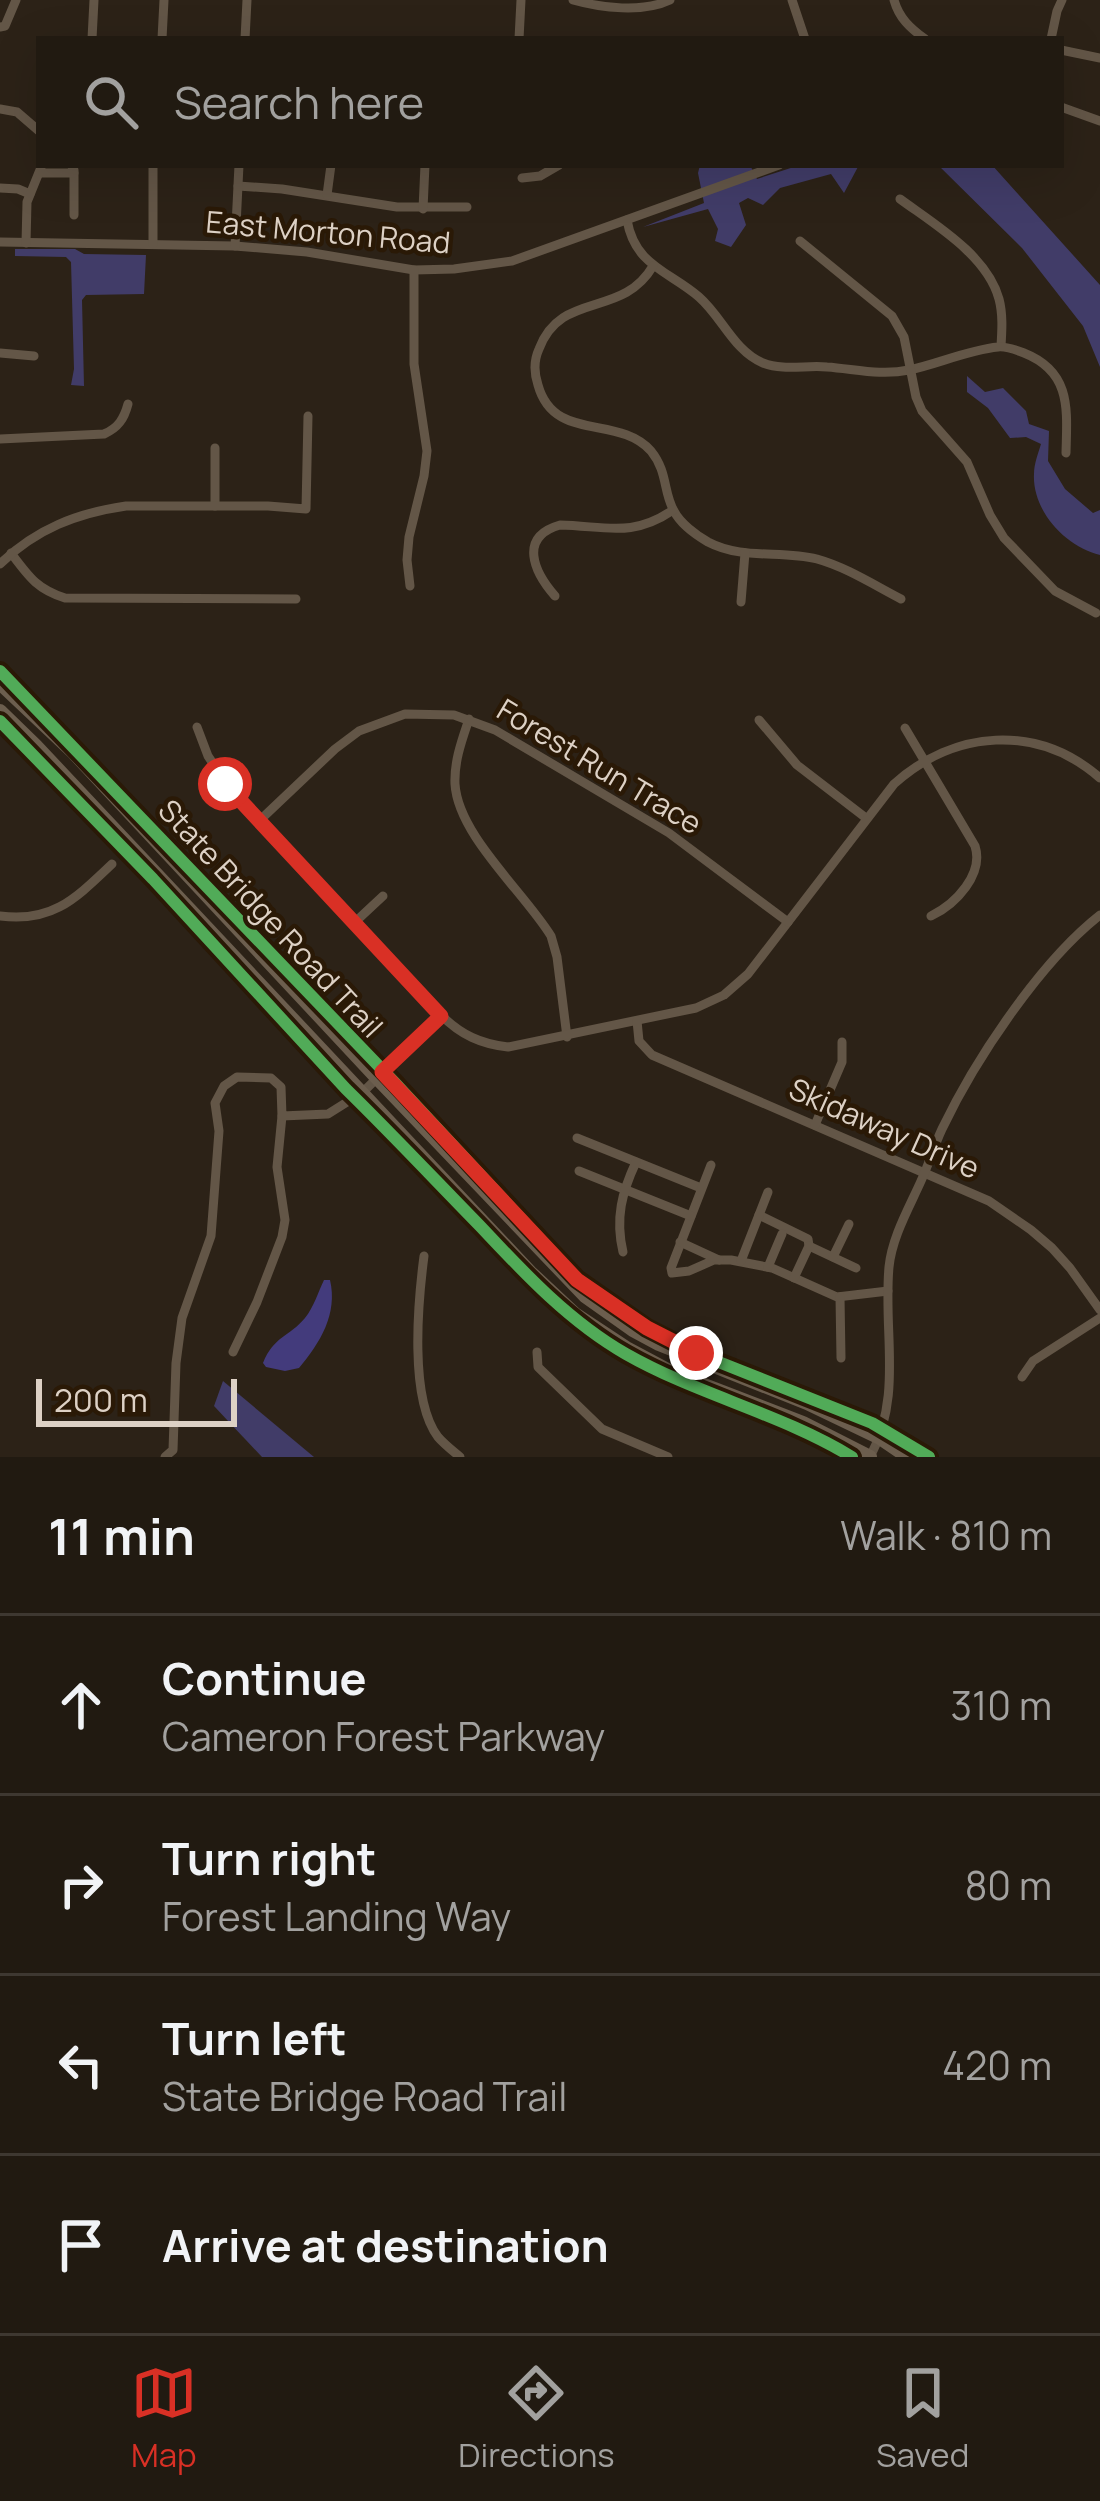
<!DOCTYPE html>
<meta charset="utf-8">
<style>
:root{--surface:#211a11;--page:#29231a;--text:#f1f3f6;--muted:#a2a19f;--line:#3e3831;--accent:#d93025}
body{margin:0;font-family:Manrope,sans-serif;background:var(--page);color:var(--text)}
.scale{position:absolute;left:36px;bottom:30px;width:201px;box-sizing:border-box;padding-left:12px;border:6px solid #ddd1c5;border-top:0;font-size:33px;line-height:42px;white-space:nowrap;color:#ddd1c5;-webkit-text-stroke:9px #2a1906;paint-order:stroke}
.stop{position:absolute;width:36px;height:36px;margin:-27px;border:9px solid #d93025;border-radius:50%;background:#fff}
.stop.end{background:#d93025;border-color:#fff;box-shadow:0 3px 12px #0008}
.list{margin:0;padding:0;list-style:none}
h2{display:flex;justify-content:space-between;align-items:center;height:156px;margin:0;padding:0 48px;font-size:51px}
h2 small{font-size:39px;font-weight:400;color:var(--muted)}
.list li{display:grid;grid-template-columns:78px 1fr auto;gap:36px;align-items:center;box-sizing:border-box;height:180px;padding:0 48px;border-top:3px solid var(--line)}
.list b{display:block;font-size:45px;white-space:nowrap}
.list p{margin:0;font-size:39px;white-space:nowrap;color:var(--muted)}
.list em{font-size:39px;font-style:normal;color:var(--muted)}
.icon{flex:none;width:66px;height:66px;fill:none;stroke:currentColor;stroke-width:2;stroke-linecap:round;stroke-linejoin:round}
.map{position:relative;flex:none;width:1100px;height:1457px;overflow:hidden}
.search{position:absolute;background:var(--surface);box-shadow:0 12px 48px #0002;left:36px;right:36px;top:36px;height:132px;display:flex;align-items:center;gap:30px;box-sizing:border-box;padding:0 42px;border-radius:0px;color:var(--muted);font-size:45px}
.sheet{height:876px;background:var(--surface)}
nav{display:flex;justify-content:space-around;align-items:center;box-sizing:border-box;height:168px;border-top:3px solid var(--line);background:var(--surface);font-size:33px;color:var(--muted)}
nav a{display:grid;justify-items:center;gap:6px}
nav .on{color:var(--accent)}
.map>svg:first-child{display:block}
.green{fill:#413c68}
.water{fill:#433b7c}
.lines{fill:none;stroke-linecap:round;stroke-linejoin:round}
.minor{stroke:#635647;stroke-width:9}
.highway{stroke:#6c5e4e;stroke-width:14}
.cycleway-casing{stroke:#2a1906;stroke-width:20}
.cycleway{stroke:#51ab58;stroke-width:12}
.route{stroke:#d93025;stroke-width:15}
.labels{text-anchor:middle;stroke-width:9;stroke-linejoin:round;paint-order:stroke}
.street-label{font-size:30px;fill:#ddd1c5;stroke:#2a1906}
</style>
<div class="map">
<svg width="1100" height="1457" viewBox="0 0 1100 1457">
<rect width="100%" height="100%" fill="#2c2217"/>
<!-- green -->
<g class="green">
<polygon points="700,165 750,165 757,179 800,165 859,165 844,193 831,174 780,188 763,205 748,198 739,203 746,225 731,247 715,241 718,229 708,209 643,227 704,203 698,173"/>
<polygon points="938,165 992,165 1100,285 1100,367 1083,326 1022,248"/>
<polygon points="15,249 75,249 84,254 146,255 144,294 86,295 82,300 84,386 71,385 74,369 71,262 66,257 15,256"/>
<path d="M967 376 985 392 1003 388 1026 411 1029 424 1049 431 1048 461 1065 489 1093 513 1100 510V555C1066 547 1032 511 1034 474 1034 464 1038 454 1041 444L1026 437 1010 438 988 408 967 392Z"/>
<polygon points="223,1381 314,1457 262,1457 214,1406"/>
</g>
<!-- water -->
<path class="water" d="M324 1280H330C338 1314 320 1343 299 1368L285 1371 266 1367 263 1363C274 1336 289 1337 305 1318 314 1307 318 1292 324 1280Z"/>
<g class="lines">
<!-- minor -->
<g class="minor">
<path d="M573 0C601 8 643 13 670 0"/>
<polyline points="792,0 805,39"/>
<path d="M894 0C899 18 910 28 925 39"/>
<polyline points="0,27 5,26 16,0"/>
<polyline points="92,39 94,0"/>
<polyline points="162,39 164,0"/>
<polyline points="245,39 247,0"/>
<polyline points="519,39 521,0"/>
<polyline points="1051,39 1057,11 1062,0"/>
<polyline points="1061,50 1100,58"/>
<polyline points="1061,107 1100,121"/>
<polyline points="0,109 17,112 39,131"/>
<polyline points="71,165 74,170 74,215"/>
<polyline points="41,173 74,173"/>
<polyline points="522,178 540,176 559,165"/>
<polyline points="238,186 282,189 397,207 467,207"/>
<polyline points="0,188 18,189 30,194"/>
<polyline points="327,195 331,165"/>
<path d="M900 199C934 224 987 255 999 299 1003 314 1002 330 1001 346"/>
<polyline points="423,209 425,165"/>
<path d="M627 220C635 266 669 271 699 297 722 317 734 351 763 363 783 371 806 365 827 367 855 369 881 376 909 370 938 364 968 350 998 347 1006 346 1016 350 1024 353 1072 372 1067 410 1066 453"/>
<polyline points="800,241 892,316 904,337 916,397 922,411 967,462 990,515 1004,538 1055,591 1096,613"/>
<polyline points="0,242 235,246 307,252 414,270 454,269 512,261 779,165"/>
<polyline points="26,243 27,202 42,165"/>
<polyline points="153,244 153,165"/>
<polyline points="235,246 239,165"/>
<path d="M653 266C622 319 561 290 539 349 534 360 534 373 538 385 554 443 618 414 651 451 668 472 663 492 674 511 680 523 696 535 708 542 742 560 781 550 817 559 846 567 874 585 901 599"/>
<polyline points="0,353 34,356"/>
<path d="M0 439 104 434C118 428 124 419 128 404"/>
<polyline points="215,448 215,506"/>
<path d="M11 553C29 577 37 589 65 598L296 599"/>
<path d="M0 564C36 529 77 513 126 506H268L306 509 308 416"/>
<polyline points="410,586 407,560 409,537 424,476 427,451 414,364 414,270"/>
<path d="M555 596C534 572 518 537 560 525 606 526 632 538 673 510"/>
<polyline points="741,602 745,553"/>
<path d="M469 719C462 740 454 761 455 784 458 835 524 892 551 936L557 957 567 1037"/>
<polyline points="759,720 797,765 866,818"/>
<path d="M197 727 208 756 236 798 441 1015C461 1035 481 1044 508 1047L696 1008 724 995 748 974 894 784C954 730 1037 723 1100 778"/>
<path d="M905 728 975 846C984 874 956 904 931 916"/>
<polyline points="258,822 335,749 359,731 405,714 454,715 495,730 669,833 788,922"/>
<path d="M0 916C53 923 76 898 112 864"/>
<polyline points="354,923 383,896"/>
<polyline points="637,1021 639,1041 652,1055 989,1201 1031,1230 1052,1248 1070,1268 1100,1310"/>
<polyline points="815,1125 842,1062 842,1042"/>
<polyline points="577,1138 701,1188"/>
<polyline points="711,1165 671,1268 672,1273 689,1271 714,1260 731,1260 772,1268 837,1297 888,1291"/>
<polyline points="579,1171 691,1216"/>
<polyline points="759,1215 808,1239 809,1246 794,1278"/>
<polyline points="680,1242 719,1260"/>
<polyline points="809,1246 856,1268"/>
<path d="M623 1252C615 1218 622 1192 636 1162"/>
<path d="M424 1256C418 1302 409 1399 438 1437 444 1444 453 1451 460 1457"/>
<polyline points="833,1257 849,1224"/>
<polyline points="741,1261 768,1192"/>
<polyline points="768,1267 782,1234"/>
<polyline points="840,1297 841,1358"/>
<polyline points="233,1352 257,1302 282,1237 285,1220 277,1167 282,1116"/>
<polyline points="537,1352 538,1367 602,1429 668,1457"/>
<polyline points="1022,1377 1033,1361 1100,1318"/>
<polyline points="165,1457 173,1450 176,1363 182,1318 211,1236 219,1131 215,1103 224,1086 237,1077 271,1078 281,1087 282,1116 328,1114 363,1092 441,1015"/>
<path d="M870 1457C903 1396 883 1333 889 1267 892 1237 909 1208 921 1181 929 1164 934 1146 942 1129 975 1060 1040 962 1100 915"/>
</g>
<!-- highway -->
<g class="highway">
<polyline points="0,683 74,753 376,1077 585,1296 633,1330 659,1344 807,1403 880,1438 908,1457"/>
<polyline points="0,711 36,746 530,1272 575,1314 628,1349 673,1373 803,1423 870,1457"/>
</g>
<!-- cycleway casing -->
<g class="cycleway-casing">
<g id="cycleway">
<polyline points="0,671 395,1083 577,1279 647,1328 696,1353 872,1423 929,1457"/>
<path d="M0 721 153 879 346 1089C392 1134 436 1181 481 1227 525 1274 570 1322 626 1354 698 1395 782 1414 852 1457"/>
</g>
</g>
<!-- cycleway -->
<use href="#cycleway" class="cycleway"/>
</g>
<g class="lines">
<!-- route -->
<polyline class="route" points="225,784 441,1016 382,1072 577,1280 647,1328 696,1353"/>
</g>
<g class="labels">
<!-- street labels -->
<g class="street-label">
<text transform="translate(328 233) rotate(5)" y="10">East Morton Road</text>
<text transform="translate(599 767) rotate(31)" y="10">Forest Run Trace</text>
<text transform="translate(270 919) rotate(47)" y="10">State Bridge Road Trail</text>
<text transform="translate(884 1129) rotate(24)" y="10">Skidaway Drive</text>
</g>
</g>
</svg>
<div class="scale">200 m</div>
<div class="stop" style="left:225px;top:784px"></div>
<div class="stop end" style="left:696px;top:1353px"></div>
<div class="search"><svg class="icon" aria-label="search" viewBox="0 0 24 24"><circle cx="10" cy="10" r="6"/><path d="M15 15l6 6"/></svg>Search here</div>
</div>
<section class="sheet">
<h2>11 min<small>Walk · 810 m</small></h2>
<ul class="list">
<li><svg class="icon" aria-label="ahead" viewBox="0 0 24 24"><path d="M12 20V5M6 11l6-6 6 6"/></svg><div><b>Continue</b><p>Cameron Forest Parkway</p></div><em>310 m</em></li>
<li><svg class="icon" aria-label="right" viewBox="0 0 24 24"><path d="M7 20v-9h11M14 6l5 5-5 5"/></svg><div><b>Turn right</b><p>Forest Landing Way</p></div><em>80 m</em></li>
<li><svg class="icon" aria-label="left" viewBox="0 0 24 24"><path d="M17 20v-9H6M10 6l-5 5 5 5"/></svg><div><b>Turn left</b><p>State Bridge Road Trail</p></div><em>420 m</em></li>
<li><svg class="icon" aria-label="arrive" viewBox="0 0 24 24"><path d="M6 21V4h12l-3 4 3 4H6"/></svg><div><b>Arrive at destination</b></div></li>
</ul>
</section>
<nav>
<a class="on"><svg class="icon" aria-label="map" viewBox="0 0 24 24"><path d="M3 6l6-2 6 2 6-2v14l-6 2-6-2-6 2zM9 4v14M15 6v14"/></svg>Map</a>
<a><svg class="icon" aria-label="directions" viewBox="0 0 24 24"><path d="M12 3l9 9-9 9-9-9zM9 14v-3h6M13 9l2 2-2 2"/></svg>Directions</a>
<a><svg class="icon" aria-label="saved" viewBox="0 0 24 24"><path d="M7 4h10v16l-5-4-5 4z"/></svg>Saved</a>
</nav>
